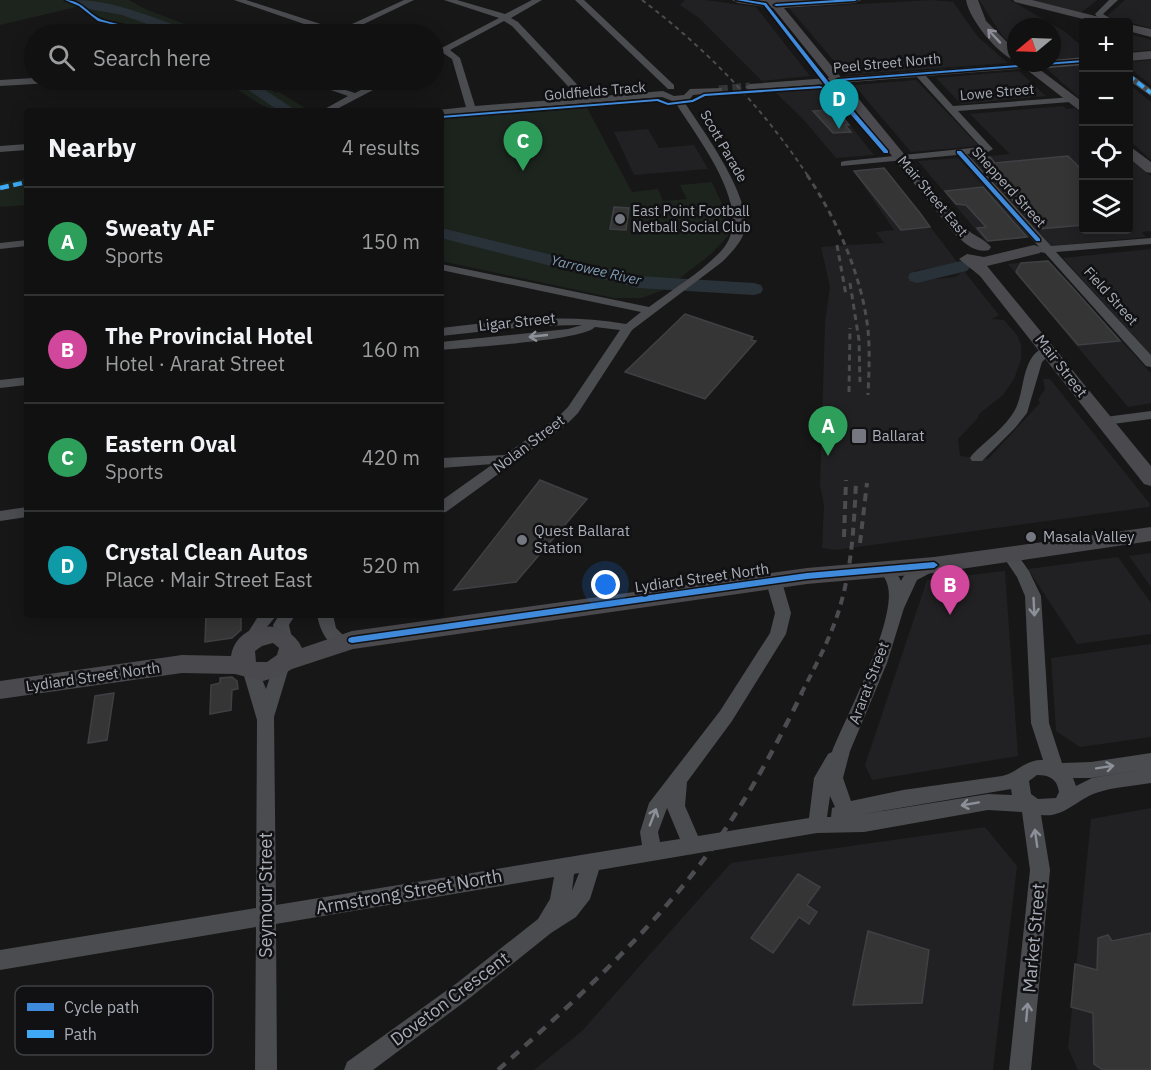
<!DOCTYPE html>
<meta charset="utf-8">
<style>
:root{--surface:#111;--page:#1e1f1f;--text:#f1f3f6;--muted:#9c9d9f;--line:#303131;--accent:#2563eb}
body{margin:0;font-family:"IBM Plex Sans",sans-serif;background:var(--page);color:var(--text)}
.controls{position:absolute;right:18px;top:18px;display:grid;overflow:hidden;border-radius:6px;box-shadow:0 3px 15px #0003}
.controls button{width:54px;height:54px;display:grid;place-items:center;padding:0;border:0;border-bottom:2px solid var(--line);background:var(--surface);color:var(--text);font:30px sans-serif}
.compass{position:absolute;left:1007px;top:18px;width:54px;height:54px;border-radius:50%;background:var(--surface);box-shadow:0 3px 15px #0003;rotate:251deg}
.you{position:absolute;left:606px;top:585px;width:21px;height:21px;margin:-15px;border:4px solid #fff;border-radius:50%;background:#1a73e8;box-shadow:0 0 0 9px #1a73e833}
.badge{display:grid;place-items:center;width:39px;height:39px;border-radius:50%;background:var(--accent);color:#fff;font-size:20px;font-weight:700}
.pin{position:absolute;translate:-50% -50px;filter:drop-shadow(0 2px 3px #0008)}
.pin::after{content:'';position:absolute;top:32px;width:21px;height:18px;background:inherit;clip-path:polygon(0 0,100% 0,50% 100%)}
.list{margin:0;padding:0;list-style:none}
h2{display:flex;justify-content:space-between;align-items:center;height:78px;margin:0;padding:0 24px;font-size:26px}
h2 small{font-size:20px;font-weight:400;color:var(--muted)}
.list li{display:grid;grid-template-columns:39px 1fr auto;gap:18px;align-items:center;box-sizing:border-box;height:108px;padding:0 24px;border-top:2px solid var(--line)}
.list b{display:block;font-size:22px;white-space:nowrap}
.list p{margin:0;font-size:20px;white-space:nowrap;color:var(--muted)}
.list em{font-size:20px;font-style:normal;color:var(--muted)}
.icon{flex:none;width:33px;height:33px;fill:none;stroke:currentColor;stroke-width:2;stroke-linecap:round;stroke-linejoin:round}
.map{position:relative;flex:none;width:1151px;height:1070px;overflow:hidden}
.search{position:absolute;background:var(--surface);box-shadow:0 3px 15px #0003;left:24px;top:24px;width:420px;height:66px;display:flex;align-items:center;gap:15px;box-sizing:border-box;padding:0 21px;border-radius:33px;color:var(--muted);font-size:22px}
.panel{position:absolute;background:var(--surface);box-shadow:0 3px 15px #0003;left:24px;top:108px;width:420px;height:510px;border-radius:6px}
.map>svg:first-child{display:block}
.built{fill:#212123}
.green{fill:#1d241e}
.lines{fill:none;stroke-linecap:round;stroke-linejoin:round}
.river{fill:#2a3239;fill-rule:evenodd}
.building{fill:#353536;stroke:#3f4043;stroke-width:1.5}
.street-tunnel{stroke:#343537;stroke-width:9;stroke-dasharray:9 4.5;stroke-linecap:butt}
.street{fill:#4b4c50;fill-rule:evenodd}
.secondary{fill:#4a4a4e;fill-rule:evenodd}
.rail-far3{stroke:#4b4c4f;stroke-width:2;stroke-dasharray:4.5 4;stroke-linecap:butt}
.rail-far2{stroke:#4b4c4f;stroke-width:3;stroke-dasharray:6 4.5;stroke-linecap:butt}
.rail-far1{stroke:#4b4c4f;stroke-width:4;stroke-dasharray:8 6;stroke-linecap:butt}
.rail{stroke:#4b4c4f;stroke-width:4.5;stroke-dasharray:10 8;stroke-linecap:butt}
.quiet-far1{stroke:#3fa9f5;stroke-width:4;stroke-dasharray:8 4;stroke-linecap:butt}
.quiet{stroke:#3fa9f5;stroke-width:4.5;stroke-dasharray:9 4.5;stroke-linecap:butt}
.cycleway-casing{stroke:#111113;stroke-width:3}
.cycleway{fill:#408adc;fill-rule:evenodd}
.oneway{stroke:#8c8f98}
.oneway2{stroke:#8c9099}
.poi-dot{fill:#757880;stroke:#111113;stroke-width:2}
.labels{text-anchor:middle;stroke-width:5;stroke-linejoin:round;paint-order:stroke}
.far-street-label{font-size:14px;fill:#a8adb8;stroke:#111113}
.far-poi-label{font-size:14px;fill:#a8adb8;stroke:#111113;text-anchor:start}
.far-water-label{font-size:14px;font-style:italic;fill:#7f9bb3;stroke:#111113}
.street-label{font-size:15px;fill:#a8adb8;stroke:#111113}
.poi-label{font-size:15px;fill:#a8adb8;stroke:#111113;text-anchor:start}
.near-street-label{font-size:18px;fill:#a8adb8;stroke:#111113}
.key{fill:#111113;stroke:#3e4045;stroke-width:1.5}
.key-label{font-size:16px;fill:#a8adb8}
</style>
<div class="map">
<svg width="1151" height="1070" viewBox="0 0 1151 1070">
<rect width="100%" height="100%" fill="#171717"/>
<!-- built -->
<g class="built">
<polygon points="685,0 705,0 756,7 810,76 762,81 699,18 680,5"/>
<polygon points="931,0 953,2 978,37 1008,63 846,75 789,8"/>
<polygon points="979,0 1010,0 1064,31 1083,47 1083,57 1052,60 1052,27 1016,27 1016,49 1001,34"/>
<polygon points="1031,0 1097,0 1081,13"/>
<polygon points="1125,0 1151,0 1151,28 1106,17"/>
<polygon points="1128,33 1151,40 1151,50 1129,52"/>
<polygon points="1151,60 1151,85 1128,67 1129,62"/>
<polygon points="1083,65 1083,101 1046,68"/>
<polygon points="1019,71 1046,96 961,104 936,78"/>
<polygon points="916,80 979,146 911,152 854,85"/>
<polygon points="1129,84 1151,102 1151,160 1129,140"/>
<polygon points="817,88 820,88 874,155 836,158 803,119 775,92"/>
<polygon points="1063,106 1067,109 1075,108 1083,116 1084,230 1128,230 1129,156 1151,176 1151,231 1142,232 1146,237 1051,246 969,158 1010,154 970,114"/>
<polygon points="648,129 659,148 694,145 708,169 634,175 614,132"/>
<polygon points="958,158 1031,237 986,242 918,161"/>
<polygon points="885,168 958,263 914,271 924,280 955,277 964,271 999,315 992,319 1004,320 1017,335 1021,345 1021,360 1014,379 1003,395 979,414 978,418 958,439 960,456 988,459 1040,403 1038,399 1045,389 1043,379 1050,379 1150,504 1149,507 836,550 822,548 824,505 820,485 825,323 830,287 821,247 884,243 876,232 894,230 853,170"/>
<polygon points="1151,249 1151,355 1063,258"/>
<polygon points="1047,260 1151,373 1151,403 1128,407 1008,264"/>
<polygon points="1151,553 1151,587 1129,556"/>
<polygon points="1118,557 1151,603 1151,634 1077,644 1028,569"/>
<polygon points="1005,571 1018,756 872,780 865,765 927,580"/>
<polygon points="1151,644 1151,737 1080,747 1056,731 1051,658"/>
<polygon points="1151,808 1151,1070 1078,1070 1068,1048 1091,819"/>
<polygon points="985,827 1017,866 993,1070 534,1070 582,1031 731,863"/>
</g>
<!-- green -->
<g class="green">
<polygon points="0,0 129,0 145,9 211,34 132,34 100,23 80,6 0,25"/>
<polygon points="222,80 250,80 263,90 269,88 275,93 279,92 310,111 275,111 260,104"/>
<polygon points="587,108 632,192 658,189 663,201 687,199 680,185 712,182 730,222 728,236 711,254 666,289 642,298 614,298 441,261 441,119"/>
<polygon points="27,178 27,205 0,207 0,183"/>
</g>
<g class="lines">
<!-- river -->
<g class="river">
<path d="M75 0C114 0 154 18 191 31L193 34H175L122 15 89 9Z"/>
<polygon points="234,80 250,80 297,111 279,111"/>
<polygon points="441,228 638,276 754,283 761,285 763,289 761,293 754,295 638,288 441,238"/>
<polygon points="961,261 967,263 970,267 967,271 917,283 910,281 908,277 910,273"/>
</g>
</g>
<!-- building -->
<g class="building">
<polygon points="837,109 849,125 845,125 851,132 833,133 813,111"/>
<polygon points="1068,156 1083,171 1083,225 1039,229 974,158 990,157 995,163"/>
<polygon points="884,168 920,213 930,227 901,230 854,171"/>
<polygon points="983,187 1027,237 988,241 977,228 986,227 966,205 956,204 945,191"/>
<polygon points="614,207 629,208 626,230 610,229"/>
<polygon points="1048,261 1072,287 1120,341 1078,345 1016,272 1021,263"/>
<polygon points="685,314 753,337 751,340 756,341 705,399 625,372"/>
<polygon points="540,480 587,499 516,582 454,590"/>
<polygon points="206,615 241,615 241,630 232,638 205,642"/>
<polygon points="232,677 237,681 238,689 232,690 231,710 210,714 211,685 220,683 220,678"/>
<polygon points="114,693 107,740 88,743 95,696"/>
<polygon points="798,874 820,887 807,905 817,912 809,924 799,917 773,953 751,938"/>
<polygon points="868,931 929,950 922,1003 853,1005"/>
<polygon points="1151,933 1151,1070 1103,1070 1094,1064 1093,1013 1071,1007 1075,964 1097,970 1098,938 1108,935 1112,941"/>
</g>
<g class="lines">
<!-- street-tunnel -->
<polyline class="street-tunnel" points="719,90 750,87"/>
<!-- street -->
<g class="street">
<polygon points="234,0 246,0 339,30 404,0 414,0 343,34 333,34"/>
<path d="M444 0H457L505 14 532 0H542L511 18 518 22 589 97 663 91 674 96 684 95 690 89 722 88V92L693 95 690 99 683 100C701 128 755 200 744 233 740 244 730 254 722 262L632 330 578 413 567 424 446 512 441 513V501L493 464 441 468V458L505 455 557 418 568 407 620 330 595 327C582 341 466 347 441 350V342L568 329 582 325 534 326 441 336V328C503 321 564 313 626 324L641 312 441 270V264L649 307C673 289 702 272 722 250 757 211 697 138 675 102L662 97 441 115V111L438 110 466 107 452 59 443 53 434 57V52L499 18ZM504 21 512 26 579 98 475 106 460 58 450 50Z"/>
<polygon points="575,0 584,0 674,85 674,89 668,89"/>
<path d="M1109 0H1118L1103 14 1116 22C1107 22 1100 22 1095 14Z"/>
<polygon points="1027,63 1031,66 1030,68 926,76 953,106 1073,97 1075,99 1070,102 958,111 993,149 988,152 967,154 1051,246 1151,238 1151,244 1056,252 1151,355 1151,367 1146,366 1045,253 1040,252 1040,248 957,155 841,166 841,162 845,161 981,147 917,77 750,90 745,87 750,84"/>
<polygon points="1128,72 1151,89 1151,96 1128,80"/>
<polygon points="34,78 56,80 51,83 0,86 0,80"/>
<polygon points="302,80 315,80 355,93 381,80 392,80 333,111 321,111 348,96"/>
<polygon points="27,144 27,150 0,152 0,146"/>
<polygon points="27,240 27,246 0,249 0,243"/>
<path d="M1048 346 1054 350 1042 362 1027 413 1015 428 982 461H972L970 458 972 455C986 440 1005 428 1015 410 1026 390 1020 354 1048 346Z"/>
<polygon points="27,377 27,385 0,388 0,380"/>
<polygon points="1151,411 1151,419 1105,425 1098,421 1105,417"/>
<polygon points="27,507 27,517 0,521 0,511"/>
<path d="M1010 550 1015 551 1029 571 1041 596 1049 723 1062 763 1091 762 1151 753V783C1133 786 1113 787 1096 793 1076 800 1064 818 1041 815L1050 870 1031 1070H1009L1030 870 1022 812 988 810 864 832 817 833 599 870 590 899 576 917 551 933 471 997 373 1070H344L347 1062 457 983 538 919 550 899 554 877 276 924 277 1070H255L256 927 0 970V950L256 908 257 720 242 669 244 664 250 662 256 664 266 689 276 659 282 658 288 659 290 664 274 717 276 905 642 845 640 832 649 803 720 711 770 633 775 613 766 582 768 578H780L782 582 791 613 786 634 732 721 687 782 685 806 698 836 809 818 814 778 828 754 832 752C846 717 896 622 888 587 887 581 883 575 880 570L883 566H893L901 581C906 570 922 559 934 563L937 567 934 571 917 580 904 608 887 663 850 751 843 778 851 801 903 790 1002 776C1018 772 1026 759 1043 760L1031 723 1025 596 1017 577 1002 555 1005 551ZM1144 769 1092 778 1076 786 1073 778H1091ZM1037 775C1050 775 1057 779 1059 792L1056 798 1038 799 1031 794 1029 781ZM1011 789 1012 795 988 794 858 815ZM830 796 835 807 832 808 831 817H827ZM667 808 680 839 660 842 658 832ZM579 873 572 891 574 874Z"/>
<polygon points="259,615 277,615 265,629 256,646 250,648 244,646 242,642"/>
<polygon points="279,615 295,615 289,625 292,638 290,642 284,644 278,642 273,625"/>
<path d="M317 615H333L336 628 349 641 347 645C328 651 320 630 317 615Z"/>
</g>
<!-- secondary -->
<g class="secondary">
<path d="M732 0H861L855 3 784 8 964 227C972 235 985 239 991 247L989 250C975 254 963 242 954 233L773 8 738 3Z"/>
<path d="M966 0H978L986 21 1016 51V61C998 55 969 19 966 0Z"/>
<polygon points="1013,0 1032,0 1111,20 1113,22 1095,22 1015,2"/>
<polygon points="1128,24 1151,29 1151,37 1128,31"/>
<polygon points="1151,51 1151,59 1128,61 1128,53"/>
<polygon points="1084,57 1084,65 1039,69 1084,103 1084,114 1018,63 1052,63 1052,60"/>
<polygon points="1128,145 1151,162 1151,173 1146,172 1128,157"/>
<polygon points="1034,245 1040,247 1042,250 1040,253 987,266 1151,466 1151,486 1144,484 980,276 959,259 967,254 984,257"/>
<path d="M1151 527V541L934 573 807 584 353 649 292 669 280 676 263 681 235 674 182 673 0 699V681L182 655 231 656C236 622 287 615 302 648L352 631 807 568 934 557ZM273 643 279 648 277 655 267 662H256L255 651 262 646Z"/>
</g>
<!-- rail-far3 -->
<path class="rail-far3" d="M642 0C708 50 762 107 808 176"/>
<!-- rail-far2 -->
<g class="rail-far2">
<path d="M807 175C837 219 862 276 868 330 870 351 869 373 868 395"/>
<polyline points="837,245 846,295"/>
<polyline points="850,283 859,340 860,382"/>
<polyline points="849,392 850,328"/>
</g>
<!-- rail-far1 -->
<g class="rail-far1">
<polyline points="844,537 846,480"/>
<polyline points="860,543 867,483"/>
<path d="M801 694C815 667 830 639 839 610 852 568 854 525 856 482"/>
</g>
<!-- rail -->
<path class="rail" d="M498 1070C575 1001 652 931 713 847 748 798 776 746 802 693"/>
<!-- quiet-far1 -->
<polyline class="quiet-far1" points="1128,75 1151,93"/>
<!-- quiet -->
<polyline class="quiet" points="0,188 27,182"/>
<!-- cycleway casing -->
<g class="cycleway-casing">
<g id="cycleway">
<path d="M65 0C83 0 88 15 103 20 121 26 142 27 159 34H154L98 21 79 6Z"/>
<polygon points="736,0 746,0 766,3 831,85 888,151 888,153 884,153 827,87 764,5"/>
<polygon points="836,0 857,0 855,1 776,6 774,5 776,4"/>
<polygon points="1084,60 1084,62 838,81 836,80 838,79"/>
<polygon points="820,86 822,87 822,88 705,96 693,102 668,105 657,101 441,118 441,116 658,99 668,103 692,100 704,94"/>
<polygon points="957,151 961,151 1040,239 1040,241 1036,241 957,153"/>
<polygon points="934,562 938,565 934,568 807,579 352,643 349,642 348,640 349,638 352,637 807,573"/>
</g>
</g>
<!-- cycleway -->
<use href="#cycleway" class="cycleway"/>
</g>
<!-- one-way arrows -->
<defs><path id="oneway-shaft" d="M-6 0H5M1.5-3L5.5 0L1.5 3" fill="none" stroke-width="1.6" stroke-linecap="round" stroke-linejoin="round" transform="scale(1.5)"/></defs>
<use class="oneway" href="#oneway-shaft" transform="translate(994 36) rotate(-133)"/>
<g class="oneway2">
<use href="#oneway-shaft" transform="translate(538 336) rotate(174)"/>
<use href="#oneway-shaft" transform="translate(1034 607) rotate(87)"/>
<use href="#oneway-shaft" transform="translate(1105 767) rotate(-9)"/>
<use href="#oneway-shaft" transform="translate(970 804) rotate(170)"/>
<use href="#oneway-shaft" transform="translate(653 817) rotate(-69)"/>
<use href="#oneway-shaft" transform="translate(1036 838) rotate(-98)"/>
<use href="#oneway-shaft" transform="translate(1027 1012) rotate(-85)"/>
</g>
<!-- markers -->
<g class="poi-dot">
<circle cx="620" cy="219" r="6"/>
<rect x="851" y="428" width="16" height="16" rx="3"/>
<circle cx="1031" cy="537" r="6"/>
<circle cx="522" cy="540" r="6"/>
</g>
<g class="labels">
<!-- far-street labels -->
<g class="far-street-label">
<text transform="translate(887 63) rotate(-5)" y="5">Peel Street North</text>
<text transform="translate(595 91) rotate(-5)" y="5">Goldfields Track</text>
<text transform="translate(997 92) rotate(-5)" y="5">Lowe Street</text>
<text transform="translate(724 146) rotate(60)" y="5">Scott Parade</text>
<text transform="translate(1009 187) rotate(48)" y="5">Shepperd Street</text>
<text transform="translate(933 196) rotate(50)" y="5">Mair Street East</text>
<text transform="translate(1111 296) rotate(48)" y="5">Field Street</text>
</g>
<!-- far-poi labels -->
<g class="far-poi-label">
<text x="632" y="216">East Point Football<tspan x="632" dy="16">Netball Social Club</tspan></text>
</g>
<!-- far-water labels -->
<g class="far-water-label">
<text transform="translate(596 270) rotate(13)" y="5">Yarrowee River</text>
</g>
<!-- street labels -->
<g class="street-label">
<text transform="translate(517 322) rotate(-6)" y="5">Ligar Street</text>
<text transform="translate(1061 366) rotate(52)" y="5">Mair Street</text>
<text transform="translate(529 444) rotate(-37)" y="5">Nolan Street</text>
<text transform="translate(702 578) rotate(-8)" y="5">Lydiard Street North</text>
<text transform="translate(93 677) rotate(-8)" y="5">Lydiard Street North</text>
<text transform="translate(869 683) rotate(-69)" y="5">Ararat Street</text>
</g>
<!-- poi labels -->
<g class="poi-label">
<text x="872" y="441">Ballarat</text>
<text x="534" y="536">Quest Ballarat<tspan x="534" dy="17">Station</tspan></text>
<text x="1043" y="542">Masala Valley</text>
</g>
<!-- near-street labels -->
<g class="near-street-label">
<text transform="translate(409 892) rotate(-10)" y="6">Armstrong Street North</text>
<text transform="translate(266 895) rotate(-90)" y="6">Seymour Street</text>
<text transform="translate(1034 938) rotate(-85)" y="6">Market Street</text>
<text transform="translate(450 999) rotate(-37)" y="6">Doveton Crescent</text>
</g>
</g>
<!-- legend -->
<rect x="15" y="986" width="198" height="69" rx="9" class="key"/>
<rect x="27" y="1003" width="27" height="8" fill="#408adc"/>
<rect x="27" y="1030" width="27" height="8" fill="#3fa9f5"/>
<g class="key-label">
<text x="64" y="1013">Cycle path</text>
<text x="64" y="1040">Path</text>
</g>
</svg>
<div class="controls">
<button>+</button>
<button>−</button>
<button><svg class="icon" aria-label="locate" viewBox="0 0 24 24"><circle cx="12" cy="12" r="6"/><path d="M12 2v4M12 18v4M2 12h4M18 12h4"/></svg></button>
<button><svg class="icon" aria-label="layers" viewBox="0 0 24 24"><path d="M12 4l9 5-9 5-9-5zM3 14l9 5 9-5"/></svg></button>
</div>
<svg class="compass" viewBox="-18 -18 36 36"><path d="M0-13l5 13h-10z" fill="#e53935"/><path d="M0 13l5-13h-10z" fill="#9c9d9f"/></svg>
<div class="you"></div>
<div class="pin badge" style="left:828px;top:456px;background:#2e9e5b">A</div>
<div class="pin badge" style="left:950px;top:615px;background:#d1479c">B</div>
<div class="pin badge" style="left:523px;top:171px;background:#2e9e5b">C</div>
<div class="pin badge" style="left:839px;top:129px;background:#0f9aa8">D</div>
<div class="search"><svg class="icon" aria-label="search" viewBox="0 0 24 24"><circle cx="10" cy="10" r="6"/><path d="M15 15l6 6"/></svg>Search here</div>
<section class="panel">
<h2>Nearby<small>4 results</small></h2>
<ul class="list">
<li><span class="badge" style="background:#2e9e5b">A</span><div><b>Sweaty AF</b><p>Sports</p></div><em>150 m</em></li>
<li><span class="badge" style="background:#d1479c">B</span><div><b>The Provincial Hotel</b><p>Hotel · Ararat Street</p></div><em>160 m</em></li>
<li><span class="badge" style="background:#2e9e5b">C</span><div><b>Eastern Oval</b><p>Sports</p></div><em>420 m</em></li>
<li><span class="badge" style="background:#0f9aa8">D</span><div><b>Crystal Clean Autos</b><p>Place · Mair Street East</p></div><em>520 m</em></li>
</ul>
</section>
</div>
